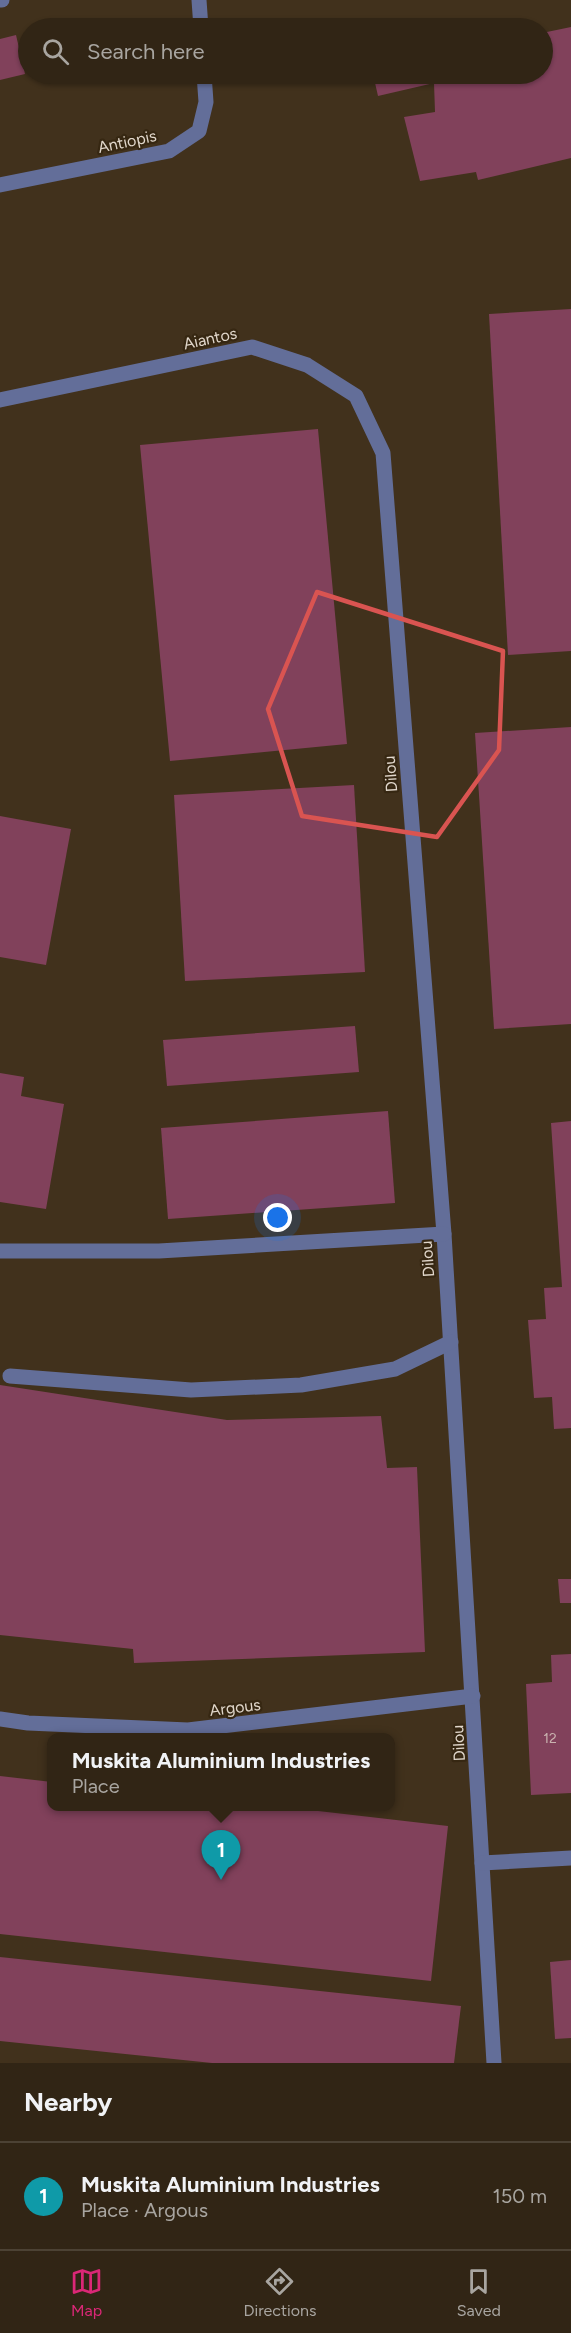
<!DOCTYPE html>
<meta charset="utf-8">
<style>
:root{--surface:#312515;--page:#3d3122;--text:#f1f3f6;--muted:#a8a5a0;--line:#4c4234;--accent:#db2777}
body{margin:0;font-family:Figtree,sans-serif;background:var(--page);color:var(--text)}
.you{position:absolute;left:278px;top:1218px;width:21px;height:21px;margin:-15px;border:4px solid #fff;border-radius:50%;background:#1a73e8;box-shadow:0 0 0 9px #1a73e833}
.badge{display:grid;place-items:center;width:39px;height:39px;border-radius:50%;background:var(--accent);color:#fff;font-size:20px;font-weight:700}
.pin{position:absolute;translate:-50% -50px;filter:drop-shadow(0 2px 3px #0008)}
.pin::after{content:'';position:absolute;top:32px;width:21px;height:18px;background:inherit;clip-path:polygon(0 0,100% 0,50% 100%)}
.popup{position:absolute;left:47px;top:1733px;width:348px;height:78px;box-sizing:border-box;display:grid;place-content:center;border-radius:12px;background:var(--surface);filter:drop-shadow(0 2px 4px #0005);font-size:20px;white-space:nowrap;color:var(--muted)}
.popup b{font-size:22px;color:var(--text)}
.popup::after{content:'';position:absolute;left:50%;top:100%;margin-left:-12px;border:12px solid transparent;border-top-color:var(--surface)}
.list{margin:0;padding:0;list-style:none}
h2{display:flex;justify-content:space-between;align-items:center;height:78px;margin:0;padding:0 24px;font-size:26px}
h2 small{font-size:20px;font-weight:400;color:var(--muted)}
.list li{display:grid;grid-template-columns:39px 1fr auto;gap:18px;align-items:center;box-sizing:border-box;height:108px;padding:0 24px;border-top:2px solid var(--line)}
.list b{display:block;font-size:22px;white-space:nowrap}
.list p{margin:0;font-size:20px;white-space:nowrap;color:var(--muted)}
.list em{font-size:20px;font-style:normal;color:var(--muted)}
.icon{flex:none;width:33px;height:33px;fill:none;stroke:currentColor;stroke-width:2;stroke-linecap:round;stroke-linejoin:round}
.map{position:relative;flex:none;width:571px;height:2063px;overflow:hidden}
.search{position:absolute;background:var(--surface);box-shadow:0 2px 4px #0004;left:18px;right:18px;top:18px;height:66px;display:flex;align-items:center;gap:15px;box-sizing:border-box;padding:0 21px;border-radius:33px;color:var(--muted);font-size:22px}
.sheet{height:186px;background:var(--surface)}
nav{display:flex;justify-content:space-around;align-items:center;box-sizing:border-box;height:84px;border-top:2px solid var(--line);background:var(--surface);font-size:16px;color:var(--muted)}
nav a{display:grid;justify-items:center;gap:3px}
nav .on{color:var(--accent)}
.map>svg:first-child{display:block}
.building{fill:#81415b}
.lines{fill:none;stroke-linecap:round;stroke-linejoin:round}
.minor{stroke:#636e99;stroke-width:15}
.marked{fill:none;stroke:#d95451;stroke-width:4.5;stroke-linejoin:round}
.labels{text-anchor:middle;stroke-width:4.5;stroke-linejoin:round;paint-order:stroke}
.number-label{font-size:14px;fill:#c9b2af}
.street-label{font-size:16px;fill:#e1d7cb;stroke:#362712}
</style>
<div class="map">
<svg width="571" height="2063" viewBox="0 0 571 2063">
<rect width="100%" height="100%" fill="#41311c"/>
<!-- building -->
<g class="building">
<polygon points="571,27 571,158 478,180 476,172 420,181 404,117 435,112 434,83 378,96 373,74 542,74 542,33"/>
<polygon points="16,35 25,74 0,80 0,39"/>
<polygon points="571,309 571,651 508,655 489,314"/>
<polygon points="318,429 347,744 170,761 140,445"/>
<polygon points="571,727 571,1024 494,1029 475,733"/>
<polygon points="354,785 365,972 185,981 174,795"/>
<polygon points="0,816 71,829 46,965 0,957"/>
<polygon points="355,1026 359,1072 167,1086 163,1040"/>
<polygon points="0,1073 24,1077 21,1096 64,1104 46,1209 0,1202"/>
<polygon points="388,1111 395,1203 168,1219 161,1128"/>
<polygon points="571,1121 571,1428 554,1429 552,1397 534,1398 528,1320 546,1319 544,1288 562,1287 551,1123"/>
<polygon points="0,1385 227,1420 381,1416 387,1468 417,1467 425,1652 134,1663 133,1649 0,1635"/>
<polygon points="558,1579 571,1579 571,1603 560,1603"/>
<polygon points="571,1654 571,1793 531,1795 526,1684 552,1682 551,1655"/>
<polygon points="0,1776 52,1782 52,1806 275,1806 448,1826 431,1981 0,1934"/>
<polygon points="0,1957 461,2006 454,2063 212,2063 0,2041"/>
<polygon points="571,1960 571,2038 555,2039 550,1962"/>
</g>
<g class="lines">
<!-- minor -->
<g class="minor">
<polyline points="0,0 2,0"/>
<polyline points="199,0 201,28"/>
<polyline points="0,185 169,151 199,131 206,102 204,74"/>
<polyline points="0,400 252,347 307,365 356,396 383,453 444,1234 494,2063"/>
<polyline points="0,1251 159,1251 444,1234"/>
<polyline points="10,1376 191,1390 301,1385 395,1369 451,1342"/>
<polyline points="0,1719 28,1723 188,1730 473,1696"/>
<polyline points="482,1863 571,1858"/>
</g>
</g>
<!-- marked area -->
<path class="marked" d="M317 592 503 651 499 750 437 837 302 816 268 709Z"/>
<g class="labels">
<!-- number labels -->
<g class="number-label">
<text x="550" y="1743">12</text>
</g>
<!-- street labels -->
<g class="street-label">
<text transform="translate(127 141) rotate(-12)" y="6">Antiopis</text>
<text transform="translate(210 338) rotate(-12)" y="6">Aiantos</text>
<text transform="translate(390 774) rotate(-94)" y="6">Dilou</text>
<text transform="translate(427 1259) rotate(-94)" y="6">Dilou</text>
<text transform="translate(235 1707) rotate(-7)" y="6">Argous</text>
<text transform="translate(458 1743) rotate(-93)" y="6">Dilou</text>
</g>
</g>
</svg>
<div class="you"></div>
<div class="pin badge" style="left:221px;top:1880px;background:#0f9aa8">1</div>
<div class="popup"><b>Muskita Aluminium Industries</b>Place</div>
<div class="search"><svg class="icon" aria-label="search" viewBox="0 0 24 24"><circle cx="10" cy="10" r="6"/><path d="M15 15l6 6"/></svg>Search here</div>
</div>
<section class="sheet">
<h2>Nearby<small></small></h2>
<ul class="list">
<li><span class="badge" style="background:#0f9aa8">1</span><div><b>Muskita Aluminium Industries</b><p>Place · Argous</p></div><em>150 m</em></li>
</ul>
</section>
<nav>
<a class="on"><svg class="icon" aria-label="map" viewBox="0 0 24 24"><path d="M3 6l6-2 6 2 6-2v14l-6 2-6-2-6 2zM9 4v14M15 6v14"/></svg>Map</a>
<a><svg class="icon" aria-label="directions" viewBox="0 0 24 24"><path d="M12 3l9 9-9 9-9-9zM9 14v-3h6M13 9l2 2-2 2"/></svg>Directions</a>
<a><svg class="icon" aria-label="saved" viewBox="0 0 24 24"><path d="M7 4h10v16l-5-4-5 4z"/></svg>Saved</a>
</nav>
